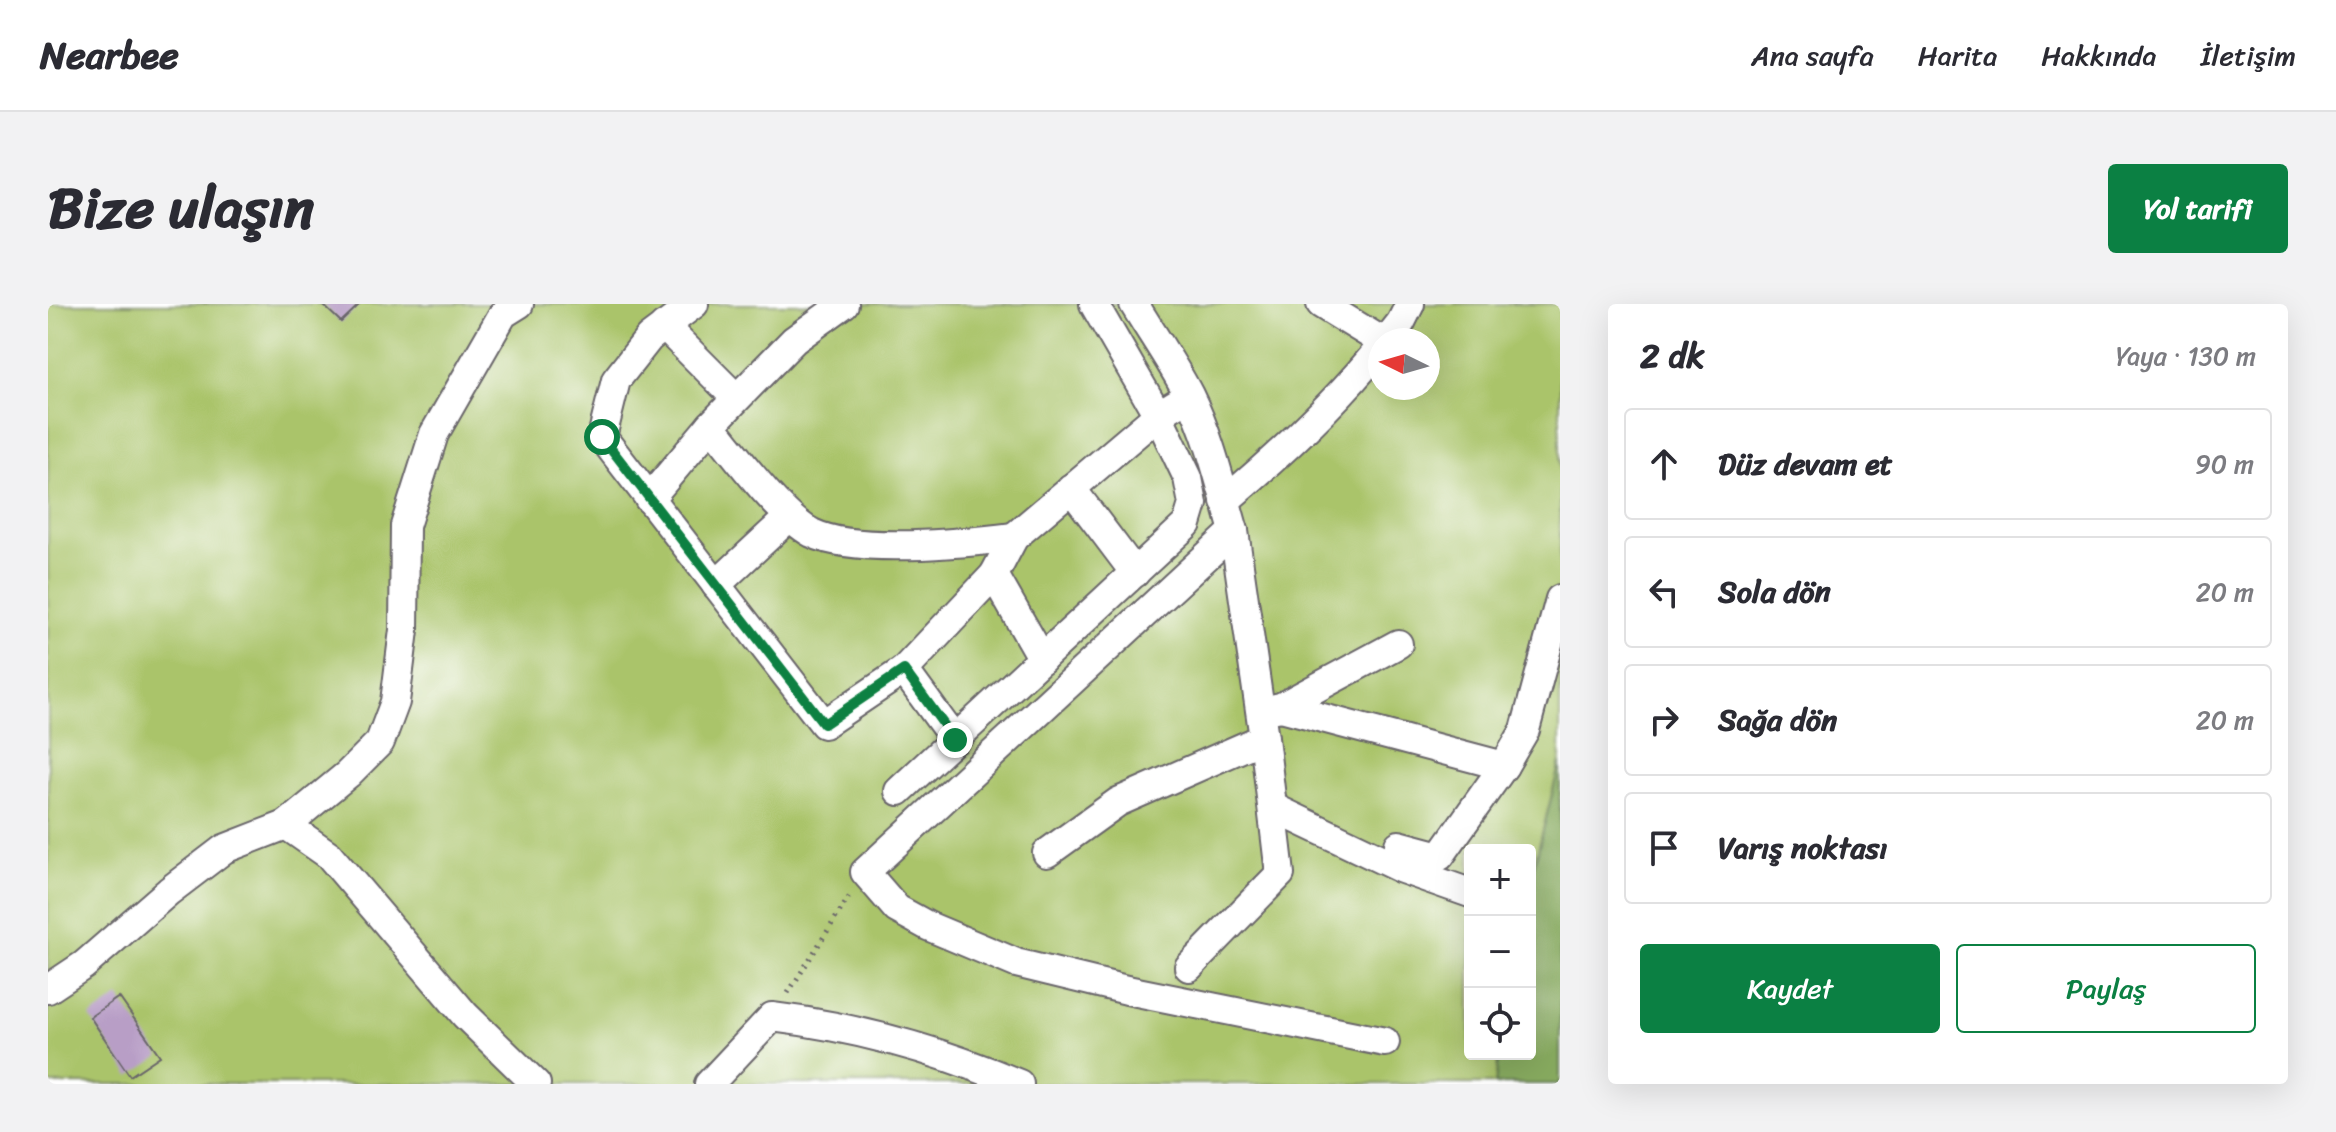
<!DOCTYPE html>
<html lang="tr">
<meta charset="utf-8">
<style>
:root{--surface:#fff;--page:#f2f2f3;--text:#2b2b33;--muted:#7c7c81;--line:#e1e1e2;--accent:#0b8043}
body{margin:0;font-family:Sriracha,sans-serif;background:var(--page);color:var(--text)}
.controls{position:absolute;right:24px;bottom:24px;display:grid;overflow:hidden;border-radius:8px;box-shadow:0 8px 32px #0002}
.controls button{width:72px;height:72px;display:grid;place-items:center;padding:0;border:0;border-bottom:2px solid var(--line);background:var(--surface);color:var(--text);font:40px sans-serif}
.compass{position:absolute;left:1320px;top:24px;width:72px;height:72px;border-radius:50%;background:var(--surface);box-shadow:0 8px 32px #0002;rotate:275deg}
.stop{position:absolute;width:24px;height:24px;margin:-18px;border:6px solid #0b8043;border-radius:50%;background:#fff}
.stop.end{background:#0b8043;border-color:#fff;box-shadow:0 2px 8px #0008}
.list{margin:0;padding:0;list-style:none}
h2{display:flex;justify-content:space-between;align-items:center;height:104px;margin:0;padding:0 32px;font-size:34px}
h2 small{font-size:26px;font-weight:400;color:var(--muted)}
.list li{display:grid;grid-template-columns:52px 1fr auto;gap:24px;align-items:center;box-sizing:border-box;height:112px;margin:0 16px 16px;padding:0 16px;border:2px solid var(--line);border-radius:8px}
.list b{display:block;font-size:30px;white-space:nowrap}
.list em{font-size:26px;font-style:normal;color:var(--muted)}
.actions{display:flex;gap:16px;padding:24px 32px}
.actions a{flex:1;padding:18px 0;border:2px solid var(--accent);border-radius:8px;text-align:center;font-size:28px;color:var(--accent)}
.actions .main{background:var(--accent);color:#fff}
.icon{flex:none;width:44px;height:44px;fill:none;stroke:currentColor;stroke-width:2;stroke-linecap:round;stroke-linejoin:round}
.map{position:relative;flex:none;width:1512px;height:780px;overflow:hidden;border-radius:8px}
header{display:flex;align-items:center;gap:48px;box-sizing:border-box;height:112px;padding:0 40px;background:var(--surface);border-bottom:2px solid var(--line)}
header strong{font-size:38px}
nav{display:flex;gap:44px;margin-inline-start:auto;font-size:28px}
.intro{display:flex;align-items:center;justify-content:space-between;box-sizing:border-box;height:192px;padding:0 48px}
h1{margin:0;font-size:56px}
.button{padding:20px 36px;border-radius:8px;background:var(--accent);color:#fff;font-size:28px;font-weight:700}
main{display:flex;gap:48px;padding:0 48px}
aside{flex:1;background:var(--surface);border-radius:8px;box-shadow:0 8px 32px #0002}
.map>svg:first-child{display:block}
.green{fill:#aac46a;stroke:#667352;stroke-width:2;fill-rule:evenodd}
.forest{fill:#87aa5e;stroke:#54664c;stroke-width:2}
.building{fill:#b89ec6}
.lines{fill:none;stroke-linecap:round;stroke-linejoin:round}
.minor-casing{stroke:#69656a;stroke-width:32}
.path{stroke:#69656a;stroke-width:5;stroke-dasharray:2 6;stroke-linecap:butt}
.minor{stroke:#fff;stroke-width:28}
.route{stroke:#0b8043;stroke-width:10}
</style>
<header>
<strong>Nearbee</strong>
<nav><a>Ana sayfa</a><a>Harita</a><a>Hakkında</a><a>İletişim</a></nav>
</header>
<div class="intro"><h1>Bize ulaşın</h1><a class="button">Yol tarifi</a></div>
<main>
<div class="map">
<svg width="1512" height="780" viewBox="0 0 1512 780">
<rect width="100%" height="100%" fill="#fff"/>
<filter id="ink" filterUnits="userSpaceOnUse"><feTurbulence type="fractalNoise" baseFrequency=".0125" numOctaves="2"/><feDisplacementMap in="SourceGraphic" scale="16" xChannelSelector="R" yChannelSelector="G"/><feConvolveMatrix kernelMatrix="1 2 1 2 8 2 1 2 1" color-interpolation-filters="sRGB"/></filter>
<filter id="wash" filterUnits="userSpaceOnUse"><feTurbulence type="fractalNoise" baseFrequency=".006" numOctaves="4" result="noise"/><feDisplacementMap in="SourceGraphic" scale="32" xChannelSelector="R" yChannelSelector="G"/><feGaussianBlur stdDeviation="1.8" result="paint"/><feColorMatrix in="noise" values="0 0 0 0 0 0 0 0 0 0 0 0 0 0 0 0 0 1.4 0 .05"/><feComposite in="paint" operator="in"/></filter>
<g filter="url(#wash)">
<rect width="100%" height="100%" fill="#ece2c2"/>
<!-- green -->
<path class="green" d="M0 0H1512V780H0ZM1332 36H1380V84H1332ZM1422 546H1482V750H1422Z"/>
<!-- forest -->
<polygon class="forest" points="1512,458 1512,780 1447,780 1451,750 1482,750 1482,578"/>
<g id="blocks">
<!-- building -->
<g class="building">
<polygon points="274,0 312,0 293,18"/>
<polygon points="71,693 112,752 82,772 42,713"/>
</g>
</g>
</g>
<g filter="url(#ink)">
<use href="#blocks" fill-opacity="0" stroke="#69656a" stroke-width="2"/>
<g class="lines">
<!-- minor casing -->
<g class="minor-casing">
<g id="minor">
<polyline points="646,0 601,34 568,76 554,133 776,420 856,366 946,271 966,233 1110,111 1141,92"/>
<polyline points="1273,0 1332,36"/>
<polyline points="616,22 688,94"/>
<polyline points="1339,36 1353,18 1362,0"/>
<path d="M663 121C687 150 733 213 764 229 807 250 916 239 966 233"/>
<polyline points="1023,184 1087,269"/>
<polyline points="601,195 663,121 746,36 796,0"/>
<path d="M1177 197C1233 150 1286 101 1332 44"/>
<polyline points="1186,227 817,568 849,605 880,622 968,659 1079,686 1337,738"/>
<polyline points="946,271 994,355"/>
<polyline points="668,281 741,213"/>
<polyline points="856,366 907,436"/>
<polyline points="1233,403 1456,462"/>
<polyline points="1223,405 1233,403 1350,340"/>
<polyline points="851,487 1139,220 1145,200 1140,174 1110,111 1046,0"/>
<polyline points="1226,504 1354,565 1422,589"/>
<polyline points="238,521 281,551 417,711 488,780"/>
<polyline points="1351,541 1392,552 1456,462 1477,426 1512,295"/>
<path d="M999 549 1070 498 1216 434 1186 227C1173 182 1162 133 1141 91 1125 60 1104 30 1086 0"/>
<polyline points="1141,663 1232,570 1216,434"/>
<polyline points="0,685 36,661 121,587 176,545 238,521 300,470 332,438 347,398 356,326 357,222 386,130 455,10 471,0"/>
<path d="M661 780 724 713C808 723 893 747 971 780"/>
</g>
</g>
<!-- path -->
<polyline class="path" points="740,689 803,590"/>
<!-- minor -->
<use href="#minor" class="minor"/>
</g>
</g>
<g class="lines" filter="url(#ink)">
<!-- route -->
<polyline class="route" points="554,133 776,420 856,366 907,436"/>
</g>
</svg>
<div class="controls">
<button>+</button>
<button>−</button>
<button><svg class="icon" aria-label="locate" viewBox="0 0 24 24"><circle cx="12" cy="12" r="6"/><path d="M12 2v4M12 18v4M2 12h4M18 12h4"/></svg></button>
</div>
<svg class="compass" viewBox="-18 -18 36 36"><path d="M0-13l5 13h-10z" fill="#e53935"/><path d="M0 13l5-13h-10z" fill="#7c7c81"/></svg>
<div class="stop" style="left:554px;top:133px"></div>
<div class="stop end" style="left:907px;top:436px"></div>
</div>
<aside>
<h2>2 dk<small>Yaya · 130 m</small></h2>
<ul class="list">
<li><svg class="icon" aria-label="ahead" viewBox="0 0 24 24"><path d="M12 20V5M6 11l6-6 6 6"/></svg><div><b>Düz devam et</b></div><em>90 m</em></li>
<li><svg class="icon" aria-label="left" viewBox="0 0 24 24"><path d="M17 20v-9H6M10 6l-5 5 5 5"/></svg><div><b>Sola dön</b></div><em>20 m</em></li>
<li><svg class="icon" aria-label="right" viewBox="0 0 24 24"><path d="M7 20v-9h11M14 6l5 5-5 5"/></svg><div><b>Sağa dön</b></div><em>20 m</em></li>
<li><svg class="icon" aria-label="arrive" viewBox="0 0 24 24"><path d="M6 21V4h12l-3 4 3 4H6"/></svg><div><b>Varış noktası</b></div></li>
</ul>
<div class="actions"><a class="main">Kaydet</a><a>Paylaş</a></div>
</aside>
</main>
